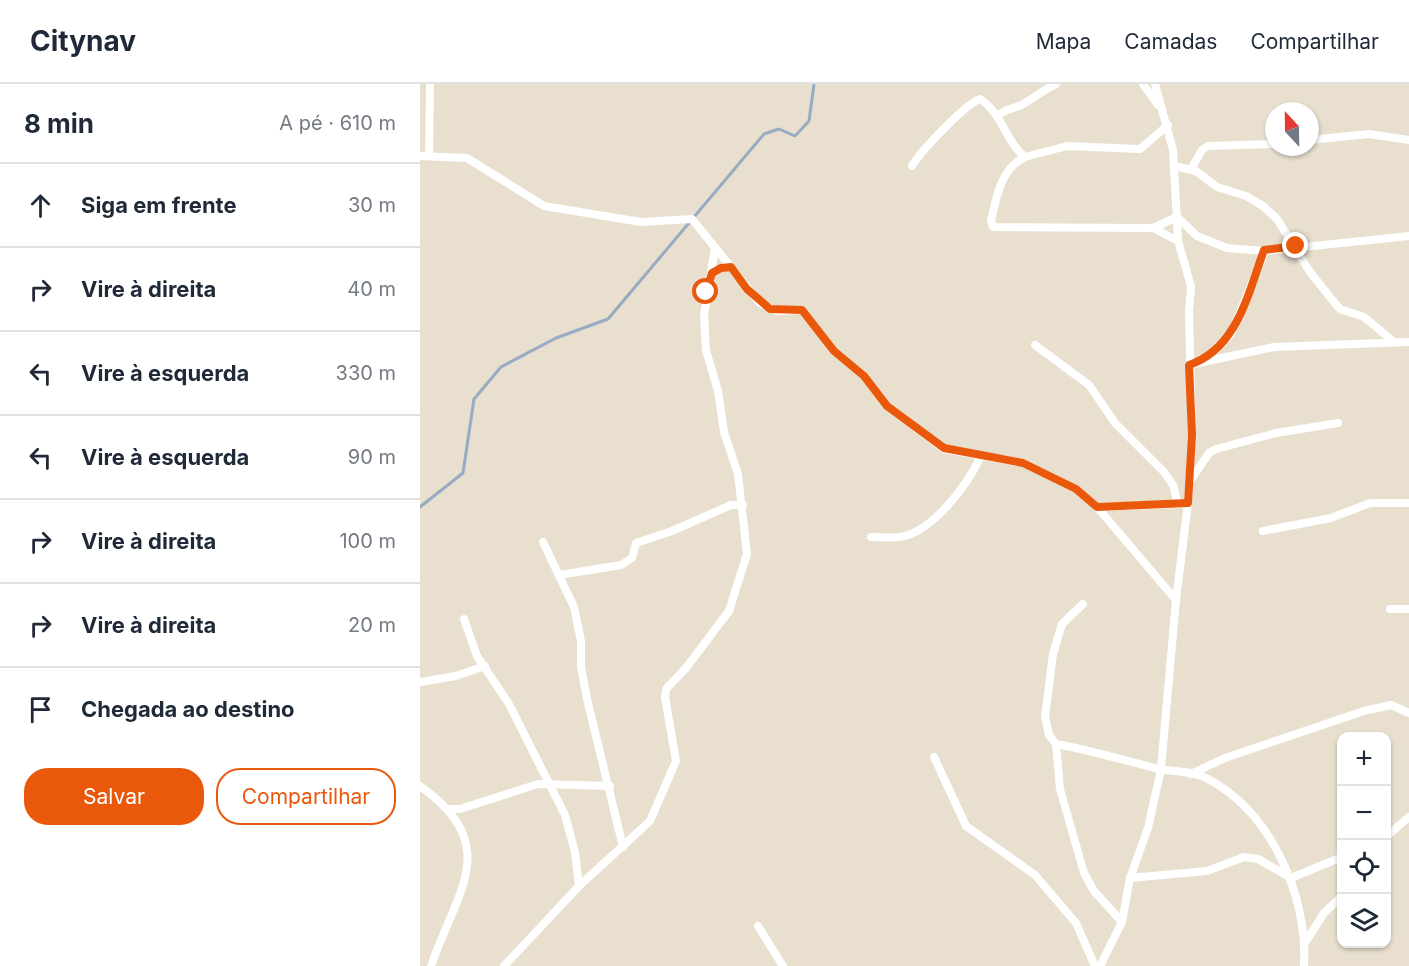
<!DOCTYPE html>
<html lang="pt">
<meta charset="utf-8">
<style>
:root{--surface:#fff;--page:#f2f2f3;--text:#1f2937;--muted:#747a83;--line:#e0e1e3;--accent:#ea580c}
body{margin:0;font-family:Inter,sans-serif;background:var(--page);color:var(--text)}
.controls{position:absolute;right:18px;bottom:18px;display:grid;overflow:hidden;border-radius:12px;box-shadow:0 2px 4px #0004}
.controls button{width:54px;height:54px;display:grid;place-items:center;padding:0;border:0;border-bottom:2px solid var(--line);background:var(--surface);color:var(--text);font:30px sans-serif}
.compass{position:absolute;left:845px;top:18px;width:54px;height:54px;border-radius:50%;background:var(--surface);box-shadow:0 2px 4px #0004;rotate:338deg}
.stop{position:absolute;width:18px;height:18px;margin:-14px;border:4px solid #ea580c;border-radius:50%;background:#fff}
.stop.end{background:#ea580c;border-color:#fff;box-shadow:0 2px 6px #0008}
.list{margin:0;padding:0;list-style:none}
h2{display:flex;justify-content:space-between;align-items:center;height:78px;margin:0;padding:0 24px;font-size:26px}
h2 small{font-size:20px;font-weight:400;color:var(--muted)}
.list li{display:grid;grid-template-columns:39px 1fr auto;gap:18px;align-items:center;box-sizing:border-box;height:84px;padding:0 24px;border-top:2px solid var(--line)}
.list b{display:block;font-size:22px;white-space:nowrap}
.list em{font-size:20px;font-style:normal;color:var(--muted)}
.actions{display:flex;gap:12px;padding:18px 24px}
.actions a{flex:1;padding:14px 0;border:2px solid var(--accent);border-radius:24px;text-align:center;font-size:21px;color:var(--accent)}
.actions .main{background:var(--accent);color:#fff}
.icon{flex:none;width:33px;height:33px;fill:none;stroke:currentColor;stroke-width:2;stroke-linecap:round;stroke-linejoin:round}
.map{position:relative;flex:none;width:989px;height:882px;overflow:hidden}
header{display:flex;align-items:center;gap:36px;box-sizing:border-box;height:84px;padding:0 30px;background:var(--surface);border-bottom:2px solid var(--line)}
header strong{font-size:28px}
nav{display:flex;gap:33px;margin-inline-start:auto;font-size:21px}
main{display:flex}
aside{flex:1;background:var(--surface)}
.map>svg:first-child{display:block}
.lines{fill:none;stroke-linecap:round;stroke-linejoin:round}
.stream{stroke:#98abc4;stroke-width:3}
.minor{stroke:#fff;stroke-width:8}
.route{stroke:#ea580c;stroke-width:8}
</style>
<header>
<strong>Citynav</strong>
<nav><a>Mapa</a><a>Camadas</a><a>Compartilhar</a></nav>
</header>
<main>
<aside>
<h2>8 min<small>A pé · 610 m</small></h2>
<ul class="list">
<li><svg class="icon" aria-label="ahead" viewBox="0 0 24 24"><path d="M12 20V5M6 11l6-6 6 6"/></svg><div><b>Siga em frente</b></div><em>30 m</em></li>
<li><svg class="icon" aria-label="right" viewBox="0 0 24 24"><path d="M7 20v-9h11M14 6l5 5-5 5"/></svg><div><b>Vire à direita</b></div><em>40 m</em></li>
<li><svg class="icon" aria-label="left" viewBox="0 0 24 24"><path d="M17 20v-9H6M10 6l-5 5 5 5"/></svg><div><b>Vire à esquerda</b></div><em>330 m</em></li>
<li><svg class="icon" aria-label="left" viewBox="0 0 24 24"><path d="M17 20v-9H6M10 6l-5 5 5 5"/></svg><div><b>Vire à esquerda</b></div><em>90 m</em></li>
<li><svg class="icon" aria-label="right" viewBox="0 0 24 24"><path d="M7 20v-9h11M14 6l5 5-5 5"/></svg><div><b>Vire à direita</b></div><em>100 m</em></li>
<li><svg class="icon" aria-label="right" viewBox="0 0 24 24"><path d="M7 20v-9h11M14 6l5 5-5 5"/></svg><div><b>Vire à direita</b></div><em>20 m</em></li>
<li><svg class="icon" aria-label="arrive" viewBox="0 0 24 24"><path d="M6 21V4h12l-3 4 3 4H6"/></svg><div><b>Chegada ao destino</b></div></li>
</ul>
<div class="actions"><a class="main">Salvar</a><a>Compartilhar</a></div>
</aside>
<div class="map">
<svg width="989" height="882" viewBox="0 0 989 882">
<rect width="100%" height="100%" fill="#e8dfce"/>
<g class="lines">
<!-- stream -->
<polyline class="stream" points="0,423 43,389 54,315 81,283 136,254 188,235 344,50 359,45 375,52 389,37 394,0"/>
<!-- minor -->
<g class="minor">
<polyline points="723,0 738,21"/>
<path d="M577 32C588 23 595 25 603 20 614 14 623 6 636 0"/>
<polyline points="890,56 949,50 989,56"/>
<polyline points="9,71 10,0"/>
<polyline points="0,72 47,74 124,122 221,138 272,135 340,219 357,227 382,226 414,267 444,292 467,322 524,365 603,379 656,405 677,423 756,516"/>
<path d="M605 73C581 84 576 114 571 137L573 143 733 144 757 133 777 152 807 164 845 167 989 152"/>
<path d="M492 82C501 67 544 21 560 15 582 29 586 58 605 73L647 62 720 65 748 41"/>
<polyline points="754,82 776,87 797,103 826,112 843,122 857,135 890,188 914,218 920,225 944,233 974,258"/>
<polyline points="771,85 782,66 788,62 854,60"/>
<polyline points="733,144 758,157"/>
<polyline points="615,261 669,301 695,339 744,388 753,401 758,420"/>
<polyline points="787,275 811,250 845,167"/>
<polyline points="769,281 854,263 989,258"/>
<polyline points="770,397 789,369 796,365 856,349 918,339"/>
<polyline points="677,423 762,420"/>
<polyline points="843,447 911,434 950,419 989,419"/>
<path d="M451 453C460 453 471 454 480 453 513 448 548 400 561 372"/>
<polyline points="123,458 154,523 161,557 161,583 167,615 203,763"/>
<polyline points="139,491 201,481 212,474 216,459 252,447 311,421 323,421"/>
<path d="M663 520 642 540 633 570 625 633 629 651 636 660C671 666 705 677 739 685 755 688 774 687 788 695 852 729 888 813 884 882"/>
<polyline points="970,525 989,525"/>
<polyline points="44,535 57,572 89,620 145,731 155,768 159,802"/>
<polyline points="0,598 36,592 65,582"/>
<polyline points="636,660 640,705 664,789 674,807 702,838"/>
<polyline points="514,673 546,742 615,791 656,839 675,882"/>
<polyline points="771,690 805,674 944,627 971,621 989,629"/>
<path d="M0 702C84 762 36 808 11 882"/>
<polyline points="28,725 40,725 118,700 190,702"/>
<polyline points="966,753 989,733"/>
<polyline points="710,794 787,787 824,773 838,775 871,794 922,773"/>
<polyline points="338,842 363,882"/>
<polyline points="885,859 904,829 922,812"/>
<polyline points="84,882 159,802 230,737 256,677 245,613 246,605 266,584 309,527 327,470 318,390 304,348 298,307 286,266 284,231 295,164"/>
<polyline points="680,882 702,838 710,794 728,744 741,685 756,516 768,419 772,351 769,228 771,202 758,157 753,66 735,0"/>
</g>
</g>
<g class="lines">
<!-- route -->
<path class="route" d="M286 208 292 189 301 184 311 183 327 205 350 225 382 226 414 267 444 292 467 322 524 364 603 379 656 405 677 423 768 419 772 351 769 281C817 265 828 210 844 166L876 162"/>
</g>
</svg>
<div class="controls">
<button>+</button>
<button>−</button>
<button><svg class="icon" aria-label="locate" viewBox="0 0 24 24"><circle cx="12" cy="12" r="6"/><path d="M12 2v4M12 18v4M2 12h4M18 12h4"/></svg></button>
<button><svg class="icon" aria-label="layers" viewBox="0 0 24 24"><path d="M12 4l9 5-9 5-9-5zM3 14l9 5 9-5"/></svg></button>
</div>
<svg class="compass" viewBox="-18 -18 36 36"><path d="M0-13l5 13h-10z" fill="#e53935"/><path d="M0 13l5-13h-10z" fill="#747a83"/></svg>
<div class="stop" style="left:286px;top:208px"></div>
<div class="stop end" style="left:876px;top:162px"></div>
</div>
</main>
